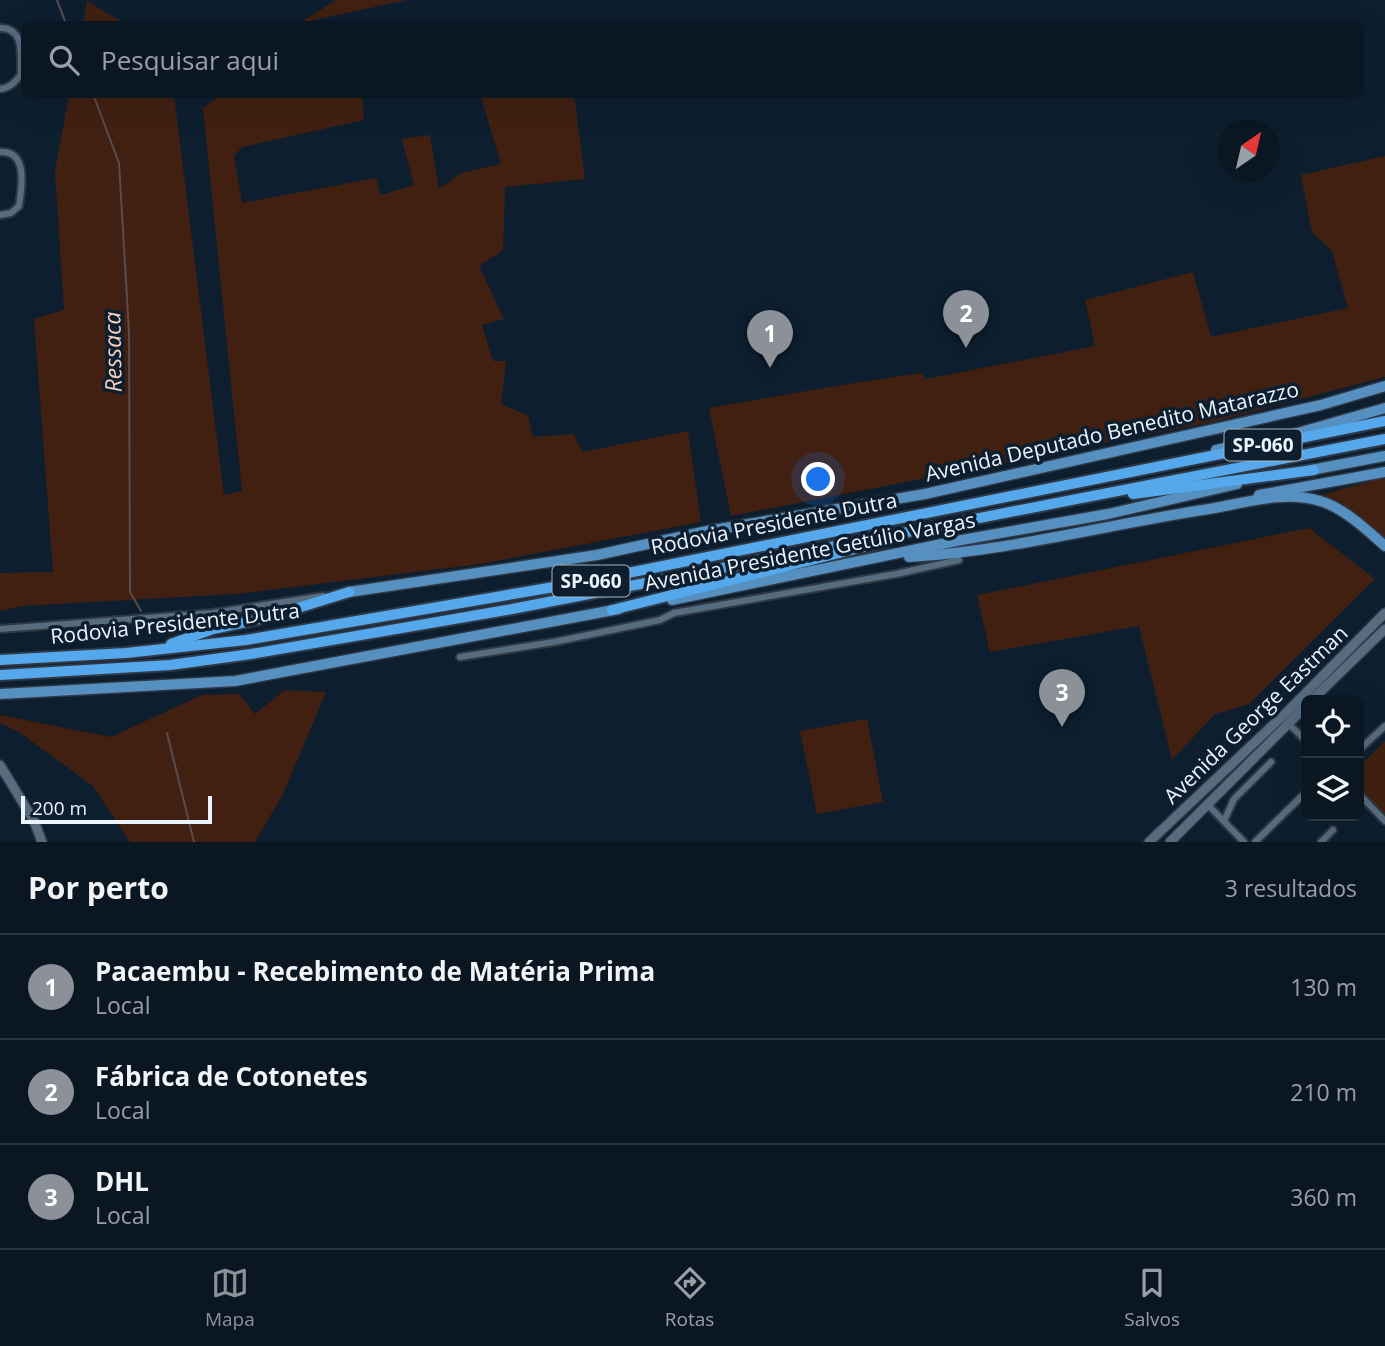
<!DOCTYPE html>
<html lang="pt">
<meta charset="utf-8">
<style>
:root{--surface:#0a1723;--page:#13202b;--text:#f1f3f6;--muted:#999fa6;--line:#2a3641;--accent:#8c9099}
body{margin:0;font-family:"Open Sans",sans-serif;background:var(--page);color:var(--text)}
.controls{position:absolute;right:21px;bottom:21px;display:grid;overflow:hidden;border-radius:10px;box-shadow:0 7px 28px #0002}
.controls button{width:63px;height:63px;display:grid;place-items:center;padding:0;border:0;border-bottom:2px solid var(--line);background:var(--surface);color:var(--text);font:35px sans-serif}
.compass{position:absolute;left:1217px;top:119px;width:63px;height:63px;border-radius:50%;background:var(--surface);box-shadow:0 7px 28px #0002;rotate:34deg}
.scale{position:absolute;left:21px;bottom:18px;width:191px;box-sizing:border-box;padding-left:7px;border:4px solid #eaf4fd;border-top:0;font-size:19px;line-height:24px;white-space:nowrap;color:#eaf4fd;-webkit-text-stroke:5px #0d1f2f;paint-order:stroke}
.you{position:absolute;left:819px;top:480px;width:24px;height:24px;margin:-18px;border:5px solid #fff;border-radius:50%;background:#1a73e8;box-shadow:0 0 0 10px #1a73e833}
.badge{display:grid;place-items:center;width:46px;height:46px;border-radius:50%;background:var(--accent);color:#fff;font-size:23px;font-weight:700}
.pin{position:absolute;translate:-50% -58px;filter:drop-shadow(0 2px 4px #0008)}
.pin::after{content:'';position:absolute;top:37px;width:24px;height:21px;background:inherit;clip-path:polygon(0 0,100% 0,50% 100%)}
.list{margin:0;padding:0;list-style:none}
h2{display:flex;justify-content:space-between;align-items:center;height:91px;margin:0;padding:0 28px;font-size:30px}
h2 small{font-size:23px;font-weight:400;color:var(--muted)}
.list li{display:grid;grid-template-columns:46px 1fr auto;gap:21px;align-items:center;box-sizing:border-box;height:105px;padding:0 28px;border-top:2px solid var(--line)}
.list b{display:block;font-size:26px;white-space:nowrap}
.list p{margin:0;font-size:23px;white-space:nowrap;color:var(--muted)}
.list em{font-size:23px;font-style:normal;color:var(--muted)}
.icon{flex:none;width:38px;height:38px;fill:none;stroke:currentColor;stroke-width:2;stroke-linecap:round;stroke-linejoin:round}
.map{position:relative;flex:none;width:1385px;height:842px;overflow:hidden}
.search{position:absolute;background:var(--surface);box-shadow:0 7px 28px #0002;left:21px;right:21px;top:21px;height:77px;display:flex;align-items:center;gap:18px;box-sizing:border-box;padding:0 24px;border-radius:10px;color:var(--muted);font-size:26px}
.sheet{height:406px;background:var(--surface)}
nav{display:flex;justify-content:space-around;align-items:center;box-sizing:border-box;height:98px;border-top:2px solid var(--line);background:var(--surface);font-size:19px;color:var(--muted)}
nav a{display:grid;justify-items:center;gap:4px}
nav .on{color:var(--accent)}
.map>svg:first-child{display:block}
.green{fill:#412011}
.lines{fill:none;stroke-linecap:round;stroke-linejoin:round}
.stream{stroke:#5b4b4c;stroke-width:2}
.street-casing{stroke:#2f3845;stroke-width:10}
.secondary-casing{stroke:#2f3845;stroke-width:12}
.primary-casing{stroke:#2f3845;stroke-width:13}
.highway-casing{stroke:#2f3845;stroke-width:14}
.street{stroke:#576c7f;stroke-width:6}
.secondary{stroke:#576c7f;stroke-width:9}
.primary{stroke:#5690c0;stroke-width:10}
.highway{stroke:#56a8ec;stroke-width:10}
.labels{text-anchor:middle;stroke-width:7;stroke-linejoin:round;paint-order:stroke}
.shield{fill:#0d1f2f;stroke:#a8b4bf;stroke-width:2}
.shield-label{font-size:19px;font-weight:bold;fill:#eaf4fd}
.street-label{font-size:21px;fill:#eaf4fd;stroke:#0d1f2f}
.water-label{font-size:23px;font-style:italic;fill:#f8cfbd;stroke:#0d1f2f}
</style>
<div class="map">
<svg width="1385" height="842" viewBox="0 0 1385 842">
<rect width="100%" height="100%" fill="#0d1f2f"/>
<!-- green -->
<g class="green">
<polygon points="336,0 407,0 300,23"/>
<polygon points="87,1 125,24 83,24"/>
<polygon points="69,95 174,95 224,495 242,491 203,108 221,95 362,95 364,120 242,147 234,156 242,203 376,178 381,195 414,185 402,139 430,135 439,189 461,173 501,164 481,97 473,95 574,95 585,179 505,187 503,250 479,266 504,319 482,325 493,361 506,361 501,404 528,416 533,437 574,434 582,452 688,431 701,522 481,564 235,594 22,606 0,611 0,573 53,572 34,319 64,310 55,171"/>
<polygon points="1385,156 1385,377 1217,421 731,516 709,408 842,385 922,373 926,379 1095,346 1085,300 1193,272 1211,337 1348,308 1332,251 1312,232 1301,175"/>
<polygon points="1385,477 1385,542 1322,495"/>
<polygon points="1309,528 1375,579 1249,704 1215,714 1172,760 1139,626 990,652 977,595"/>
<polygon points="285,690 326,692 284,792 255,842 130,842 93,786 19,732 0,723 0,715 111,737 202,695 239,694 255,714"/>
<polygon points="867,719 883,802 817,814 800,731"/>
<polygon points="1385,741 1385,816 1359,790 1359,767"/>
</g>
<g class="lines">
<!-- stream -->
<g class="stream">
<polyline points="57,0 66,24"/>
<polyline points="93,94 119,163 129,332 130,592 141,611"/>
<polyline points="167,733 194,842"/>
</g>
<!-- street casing -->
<g class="street-casing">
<g id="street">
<path d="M0 28C26 28 20 57 21 75 15 82 10 88 0 89"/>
<path d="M0 152C28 150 22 187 19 206L11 213 0 215"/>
<polyline points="0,629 212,613 323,596"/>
<polyline points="460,657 554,642 660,620 674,613 896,574 959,560"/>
<polyline points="1288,723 1306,741"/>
<polyline points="1359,750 1385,726"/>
<polyline points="1359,794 1385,821"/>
<polyline points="1207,804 1244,842"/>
<polyline points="1224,821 1234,799 1271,762"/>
<polyline points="1255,842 1303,795"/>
<polyline points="1321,842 1333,830"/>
</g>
</g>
<!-- secondary casing -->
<g class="secondary-casing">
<g id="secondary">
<polyline points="1312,700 1385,629"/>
<polyline points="0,765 34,821 42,842"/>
<polyline points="1149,842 1289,710 1385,613"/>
<polyline points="1170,842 1306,706"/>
</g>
</g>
<!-- primary casing -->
<g class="primary-casing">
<g id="primary">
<polyline points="1216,450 1294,434 1385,408"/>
<polyline points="1306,471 1385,456"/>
<polyline points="1259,495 1385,472"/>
<path d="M909 557C1010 551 1109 524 1209 509 1245 503 1284 490 1320 501 1344 508 1367 530 1385 546"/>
<polyline points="349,592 597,555 707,531 925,494 1321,405 1385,386"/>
<polyline points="672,600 956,541 1108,514 1237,484"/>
<polyline points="0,694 235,681 619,609"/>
</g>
</g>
<!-- highway casing -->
<g class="highway-casing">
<g id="highway">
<polyline points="1133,494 1314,470"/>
<polyline points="612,610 887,541"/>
<polyline points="171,644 213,629 269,617 349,592"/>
<polyline points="0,660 126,653 246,640 583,582 1385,421"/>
<polyline points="0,675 170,665 251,654 512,609 1385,439"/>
</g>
</g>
<!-- street -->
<use href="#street" class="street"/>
<!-- secondary -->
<use href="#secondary" class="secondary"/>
<!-- primary -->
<use href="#primary" class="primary"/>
<!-- highway -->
<use href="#highway" class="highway"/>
</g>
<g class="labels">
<!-- shield labels -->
<g class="shield">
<rect x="1224.5" y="429.5" width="77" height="31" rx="5"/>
<rect x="552.5" y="565.5" width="77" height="31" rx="5"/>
</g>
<g class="shield-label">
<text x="1263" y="452">SP-060</text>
<text x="591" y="588">SP-060</text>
</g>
<!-- street labels -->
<g class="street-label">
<text transform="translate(1112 432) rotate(-13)" y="7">Avenida Deputado Benedito Matarazzo</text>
<text transform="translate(774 524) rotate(-11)" y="7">Rodovia Presidente Dutra</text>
<text transform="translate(810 552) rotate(-11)" y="7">Avenida Presidente Getúlio Vargas</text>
<text transform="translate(175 624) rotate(-6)" y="7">Rodovia Presidente Dutra</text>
<text transform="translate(1256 715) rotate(-44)" y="7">Avenida George Eastman</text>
</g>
<!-- water labels -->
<g class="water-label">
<text transform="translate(113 352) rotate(-91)" y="8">Ressaca</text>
</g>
</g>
</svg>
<div class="controls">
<button><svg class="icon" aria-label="locate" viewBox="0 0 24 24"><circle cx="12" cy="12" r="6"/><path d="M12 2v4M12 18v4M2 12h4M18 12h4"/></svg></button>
<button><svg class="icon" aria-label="layers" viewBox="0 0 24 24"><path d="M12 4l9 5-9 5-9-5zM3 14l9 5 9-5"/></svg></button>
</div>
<svg class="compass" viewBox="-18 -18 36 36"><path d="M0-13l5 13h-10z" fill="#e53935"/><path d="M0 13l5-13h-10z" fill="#999fa6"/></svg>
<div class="scale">200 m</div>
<div class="you"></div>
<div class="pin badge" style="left:770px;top:368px">1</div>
<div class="pin badge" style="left:966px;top:348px">2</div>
<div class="pin badge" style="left:1062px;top:727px">3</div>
<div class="search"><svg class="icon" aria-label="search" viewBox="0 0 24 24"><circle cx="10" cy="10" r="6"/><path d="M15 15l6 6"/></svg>Pesquisar aqui</div>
</div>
<section class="sheet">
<h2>Por perto<small>3 resultados</small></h2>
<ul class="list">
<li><span class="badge">1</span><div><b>Pacaembu - Recebimento de Matéria Prima</b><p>Local</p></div><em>130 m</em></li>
<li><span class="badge">2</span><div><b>Fábrica de Cotonetes</b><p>Local</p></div><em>210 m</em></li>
<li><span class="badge">3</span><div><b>DHL</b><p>Local</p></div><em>360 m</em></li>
</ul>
</section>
<nav>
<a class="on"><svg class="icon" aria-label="map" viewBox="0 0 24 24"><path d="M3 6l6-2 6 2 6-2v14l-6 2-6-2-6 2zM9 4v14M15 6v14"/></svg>Mapa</a>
<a><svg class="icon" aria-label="directions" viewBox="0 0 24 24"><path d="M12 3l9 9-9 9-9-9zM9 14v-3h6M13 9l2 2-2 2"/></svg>Rotas</a>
<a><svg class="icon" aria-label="saved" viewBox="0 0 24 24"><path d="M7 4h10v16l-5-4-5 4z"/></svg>Salvos</a>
</nav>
